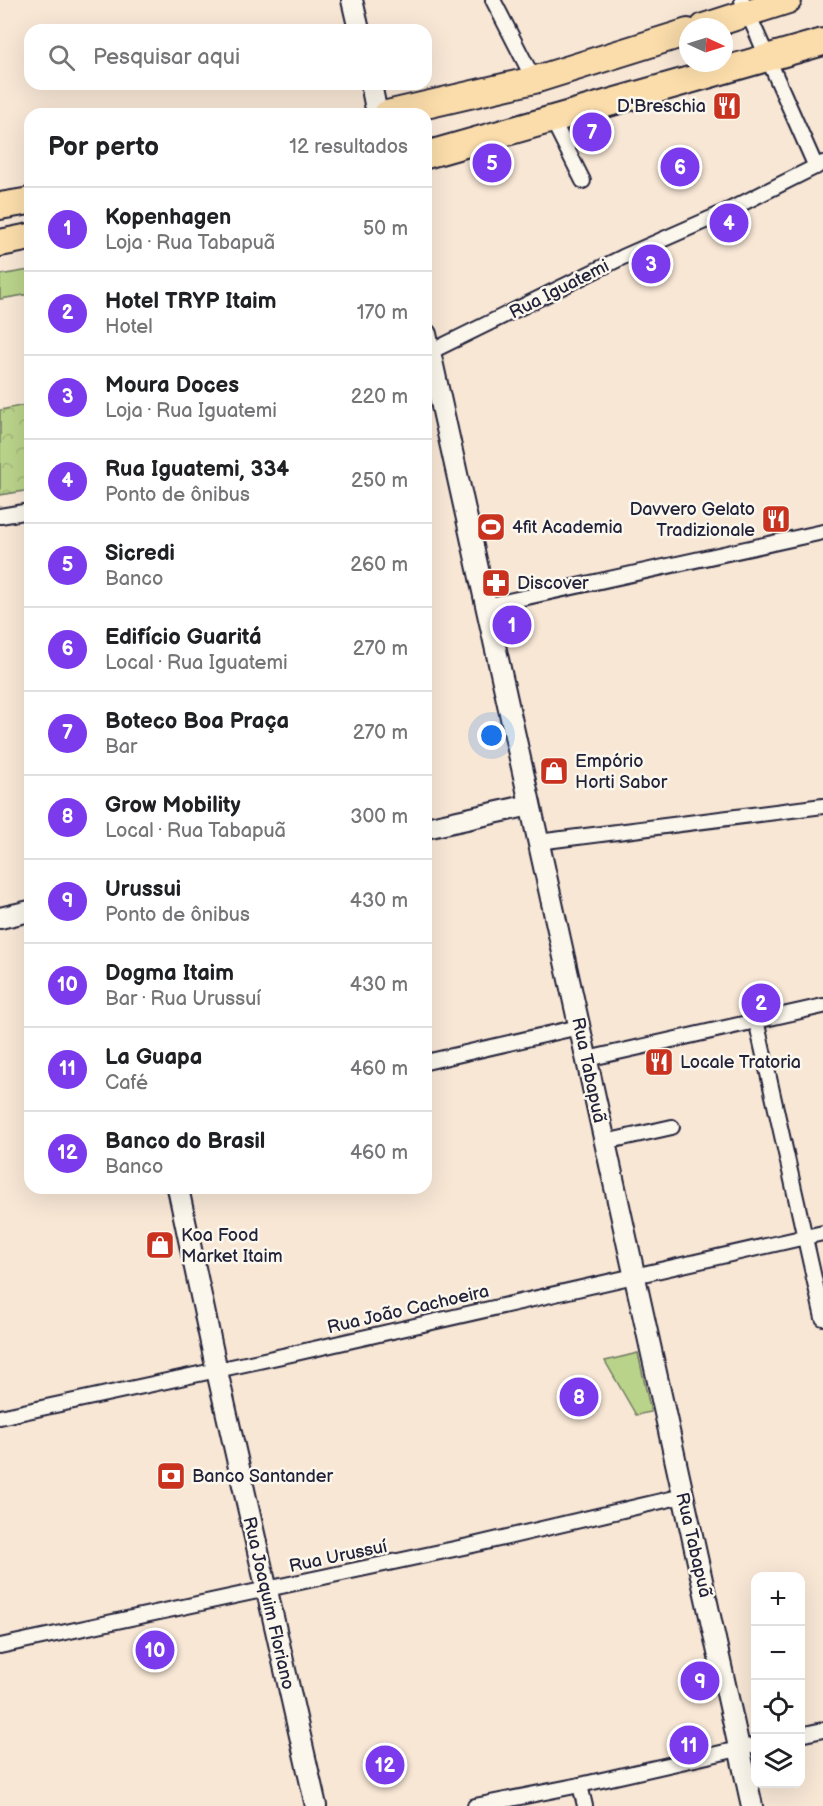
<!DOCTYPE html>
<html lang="pt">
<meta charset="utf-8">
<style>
:root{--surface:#fff;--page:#f2f2f2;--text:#202124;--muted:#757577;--line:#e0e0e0;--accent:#7c3aed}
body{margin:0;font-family:"Balsamiq Sans",sans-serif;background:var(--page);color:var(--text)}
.controls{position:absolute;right:18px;bottom:18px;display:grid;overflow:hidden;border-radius:12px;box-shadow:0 6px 24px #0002}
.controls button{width:54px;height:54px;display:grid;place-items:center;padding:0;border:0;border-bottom:2px solid var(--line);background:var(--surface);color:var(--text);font:30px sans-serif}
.compass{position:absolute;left:679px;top:18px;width:54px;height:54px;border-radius:50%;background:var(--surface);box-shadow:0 6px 24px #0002;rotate:94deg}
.you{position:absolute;left:492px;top:736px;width:21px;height:21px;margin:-15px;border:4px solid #fff;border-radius:50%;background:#1a73e8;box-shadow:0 0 0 9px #1a73e833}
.badge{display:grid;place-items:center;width:39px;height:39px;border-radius:50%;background:var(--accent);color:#fff;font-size:20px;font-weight:700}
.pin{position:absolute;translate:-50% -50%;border:3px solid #fff;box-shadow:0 2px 6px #0006}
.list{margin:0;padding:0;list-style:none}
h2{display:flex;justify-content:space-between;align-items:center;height:78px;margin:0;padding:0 24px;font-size:26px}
h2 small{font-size:20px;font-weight:400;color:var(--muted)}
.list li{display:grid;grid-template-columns:39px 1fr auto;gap:18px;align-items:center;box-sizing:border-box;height:84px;padding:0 24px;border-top:2px solid var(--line)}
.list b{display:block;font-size:22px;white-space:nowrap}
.list p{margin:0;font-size:20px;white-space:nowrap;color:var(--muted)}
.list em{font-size:20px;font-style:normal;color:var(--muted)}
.icon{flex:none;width:33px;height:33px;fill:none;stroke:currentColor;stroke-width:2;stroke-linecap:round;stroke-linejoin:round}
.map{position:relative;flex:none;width:823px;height:1806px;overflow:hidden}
.search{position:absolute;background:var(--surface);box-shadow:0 6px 24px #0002;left:24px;top:24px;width:408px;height:66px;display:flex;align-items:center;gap:15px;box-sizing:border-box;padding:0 21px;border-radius:18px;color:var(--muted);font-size:22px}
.panel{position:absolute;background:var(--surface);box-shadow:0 6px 24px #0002;left:24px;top:108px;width:408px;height:1086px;border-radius:18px}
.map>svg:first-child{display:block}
.park{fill:url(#park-crowns);stroke:#6e7a62;stroke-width:1.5}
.garden{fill:#bad38a;stroke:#6e7a62;stroke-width:1.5}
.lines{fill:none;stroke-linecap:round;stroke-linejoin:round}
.street-casing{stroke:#22223b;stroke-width:18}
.secondary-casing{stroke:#22223b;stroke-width:24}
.highway-casing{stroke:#22223b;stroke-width:30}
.street{stroke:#fbf7ec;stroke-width:14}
.secondary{stroke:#fbf7ec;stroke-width:20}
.highway{stroke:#fbddab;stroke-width:26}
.labels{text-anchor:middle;stroke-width:5;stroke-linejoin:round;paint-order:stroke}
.poi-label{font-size:18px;fill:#22223b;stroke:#fbf7ec;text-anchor:start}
.street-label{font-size:18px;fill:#22223b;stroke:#fbf7ec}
</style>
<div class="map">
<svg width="823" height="1806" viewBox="0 0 823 1806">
<defs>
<pattern id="park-crowns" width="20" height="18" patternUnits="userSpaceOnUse" patternTransform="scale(1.5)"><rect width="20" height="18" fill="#bad38a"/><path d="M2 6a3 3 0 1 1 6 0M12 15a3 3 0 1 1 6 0" fill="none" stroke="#a0b578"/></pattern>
</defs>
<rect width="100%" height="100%" fill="#f8e7d5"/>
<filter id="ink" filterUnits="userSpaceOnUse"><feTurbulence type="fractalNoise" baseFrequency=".0167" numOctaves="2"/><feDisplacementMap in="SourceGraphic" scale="12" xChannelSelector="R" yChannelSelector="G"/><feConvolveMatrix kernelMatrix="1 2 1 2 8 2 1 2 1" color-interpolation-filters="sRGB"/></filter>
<g filter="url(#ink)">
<!-- park -->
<polygon class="park" points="30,404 30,490 0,495 0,410"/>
<!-- garden -->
<g class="garden">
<polygon points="30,270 30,294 0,299 0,275"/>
<polygon points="638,1353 651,1412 636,1415 605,1361"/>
</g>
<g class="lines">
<!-- street casing -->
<g class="street-casing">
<g id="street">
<polyline points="493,0 534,80"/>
<polyline points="742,0 816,167"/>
<polyline points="552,119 583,181"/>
<polyline points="430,352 623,257 723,213 823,163"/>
<polyline points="0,516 30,511"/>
<polyline points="486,606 823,532"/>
<polyline points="538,842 823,806"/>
<polyline points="756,1020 823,1318"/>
<polyline points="587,1059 823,1006"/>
<polyline points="426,1062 579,1027"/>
<polyline points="605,1142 672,1127"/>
<polyline points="0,1417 296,1353 823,1233"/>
<polyline points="0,1646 473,1545 683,1496"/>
<polyline points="800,1735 823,1730"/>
<polyline points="580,1785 585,1806"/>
<polyline points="475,1806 580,1785 756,1745"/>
</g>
</g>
<!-- secondary casing -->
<g class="secondary-casing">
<g id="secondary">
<polyline points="352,0 359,30"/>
<polyline points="371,84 377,114"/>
<polyline points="426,334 752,1806"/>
<polyline points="426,828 530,805"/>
<polyline points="0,918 30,911"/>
<polyline points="178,1188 217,1371 316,1806"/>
</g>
</g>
<!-- highway casing -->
<g class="highway-casing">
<g id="highway">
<polyline points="704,27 788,0"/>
<polyline points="387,114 534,80 688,32"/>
<polyline points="426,155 823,42"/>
<polyline points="0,206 30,201"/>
<polyline points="0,243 30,237"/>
</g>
</g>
<!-- street -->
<use href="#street" class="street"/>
<!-- secondary -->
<use href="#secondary" class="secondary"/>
<!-- highway -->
<use href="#highway" class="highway"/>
</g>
</g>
<!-- icons -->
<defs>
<g id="restaurant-square" transform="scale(1.5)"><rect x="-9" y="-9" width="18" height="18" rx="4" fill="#c8321e" stroke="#fbf7ec"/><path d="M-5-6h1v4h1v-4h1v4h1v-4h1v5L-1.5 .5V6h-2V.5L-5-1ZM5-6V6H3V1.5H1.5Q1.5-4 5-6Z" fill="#fff"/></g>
<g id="stadium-square" transform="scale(1.5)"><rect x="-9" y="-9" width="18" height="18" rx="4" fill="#c8321e" stroke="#fbf7ec"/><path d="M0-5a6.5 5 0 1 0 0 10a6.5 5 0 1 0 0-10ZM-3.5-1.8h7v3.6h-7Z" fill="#fff"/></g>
<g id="pharmacy-square" transform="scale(1.5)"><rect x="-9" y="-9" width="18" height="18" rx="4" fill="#c8321e" stroke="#fbf7ec"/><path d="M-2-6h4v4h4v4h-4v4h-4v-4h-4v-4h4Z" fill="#fff"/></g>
<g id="shop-square" transform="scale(1.5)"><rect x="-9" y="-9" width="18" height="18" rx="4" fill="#c8321e" stroke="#fbf7ec"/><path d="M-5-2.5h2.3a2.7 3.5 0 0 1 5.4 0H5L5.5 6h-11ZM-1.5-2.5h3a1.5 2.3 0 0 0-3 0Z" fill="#fff"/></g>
<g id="bank-square" transform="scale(1.5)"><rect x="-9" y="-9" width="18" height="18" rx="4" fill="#c8321e" stroke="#fbf7ec"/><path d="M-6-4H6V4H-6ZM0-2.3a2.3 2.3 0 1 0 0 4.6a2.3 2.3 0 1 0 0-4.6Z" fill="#fff"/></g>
</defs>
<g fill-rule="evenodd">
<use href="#restaurant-square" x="727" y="106"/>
<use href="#restaurant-square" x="776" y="519"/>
<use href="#stadium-square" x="491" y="527"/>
<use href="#pharmacy-square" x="496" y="583"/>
<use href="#shop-square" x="554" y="771"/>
<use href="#restaurant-square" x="659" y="1062"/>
<use href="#shop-square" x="160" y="1245"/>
<use href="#bank-square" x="171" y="1476"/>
</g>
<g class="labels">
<!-- poi labels -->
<g class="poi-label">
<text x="706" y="112" text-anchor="end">D'Breschia</text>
<text x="755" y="515" text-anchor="end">Davvero Gelato<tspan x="755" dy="21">Tradizionale</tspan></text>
<text x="512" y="533">4fit Academia</text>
<text x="517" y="589">Discover</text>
<text x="575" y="767">Empório<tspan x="575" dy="21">Horti Sabor</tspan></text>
<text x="680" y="1068">Locale Tratoria</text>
<text x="181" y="1241">Koa Food<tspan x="181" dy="21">Market Itaim</tspan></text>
<text x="192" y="1482">Banco Santander</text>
</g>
<!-- street labels -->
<g class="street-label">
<text transform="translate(559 289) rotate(-27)" y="6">Rua Iguatemi</text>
<text transform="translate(589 1070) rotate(78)" y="6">Rua Tabapuã</text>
<text transform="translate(408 1309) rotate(-13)" y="6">Rua João Cachoeira</text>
<text transform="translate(694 1545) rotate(77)" y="6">Rua Tabapuã</text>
<text transform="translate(338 1556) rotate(-12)" y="6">Rua Urussuí</text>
<text transform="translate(269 1603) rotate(77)" y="6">Rua Joaquim Floriano</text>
</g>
</g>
</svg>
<div class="controls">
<button>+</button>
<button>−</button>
<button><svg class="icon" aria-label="locate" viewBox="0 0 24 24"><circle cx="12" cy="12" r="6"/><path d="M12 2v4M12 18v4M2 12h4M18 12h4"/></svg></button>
<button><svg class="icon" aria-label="layers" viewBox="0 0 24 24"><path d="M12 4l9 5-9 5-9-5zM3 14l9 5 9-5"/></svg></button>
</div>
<svg class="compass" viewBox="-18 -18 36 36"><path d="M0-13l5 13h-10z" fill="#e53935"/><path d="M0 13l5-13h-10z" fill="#757577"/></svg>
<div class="you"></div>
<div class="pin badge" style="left:512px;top:625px">1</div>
<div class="pin badge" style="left:761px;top:1003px">2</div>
<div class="pin badge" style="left:651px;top:264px">3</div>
<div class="pin badge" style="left:729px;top:223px">4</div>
<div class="pin badge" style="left:492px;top:163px">5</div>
<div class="pin badge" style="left:680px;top:167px">6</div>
<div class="pin badge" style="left:592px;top:132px">7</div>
<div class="pin badge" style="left:579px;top:1397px">8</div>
<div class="pin badge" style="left:700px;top:1681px">9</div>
<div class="pin badge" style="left:155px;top:1650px">10</div>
<div class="pin badge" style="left:689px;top:1745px">11</div>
<div class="pin badge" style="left:385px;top:1765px">12</div>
<div class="search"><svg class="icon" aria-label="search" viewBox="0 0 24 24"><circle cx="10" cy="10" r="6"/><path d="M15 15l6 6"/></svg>Pesquisar aqui</div>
<section class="panel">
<h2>Por perto<small>12 resultados</small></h2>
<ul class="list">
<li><span class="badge">1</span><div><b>Kopenhagen</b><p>Loja · Rua Tabapuã</p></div><em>50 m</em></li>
<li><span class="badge">2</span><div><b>Hotel TRYP Itaim</b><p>Hotel</p></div><em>170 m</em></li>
<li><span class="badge">3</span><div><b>Moura Doces</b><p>Loja · Rua Iguatemi</p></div><em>220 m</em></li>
<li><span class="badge">4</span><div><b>Rua Iguatemi, 334</b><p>Ponto de ônibus</p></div><em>250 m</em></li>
<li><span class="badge">5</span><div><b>Sicredi</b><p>Banco</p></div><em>260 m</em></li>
<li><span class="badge">6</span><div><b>Edifício Guaritá</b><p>Local · Rua Iguatemi</p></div><em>270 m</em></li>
<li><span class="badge">7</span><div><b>Boteco Boa Praça</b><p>Bar</p></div><em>270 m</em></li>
<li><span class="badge">8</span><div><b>Grow Mobility</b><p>Local · Rua Tabapuã</p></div><em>300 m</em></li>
<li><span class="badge">9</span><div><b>Urussui</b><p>Ponto de ônibus</p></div><em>430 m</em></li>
<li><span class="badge">10</span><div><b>Dogma Itaim</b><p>Bar · Rua Urussuí</p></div><em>430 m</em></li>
<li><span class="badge">11</span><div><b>La Guapa</b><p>Café</p></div><em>460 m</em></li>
<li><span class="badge">12</span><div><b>Banco do Brasil</b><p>Banco</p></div><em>460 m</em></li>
</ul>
</section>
</div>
